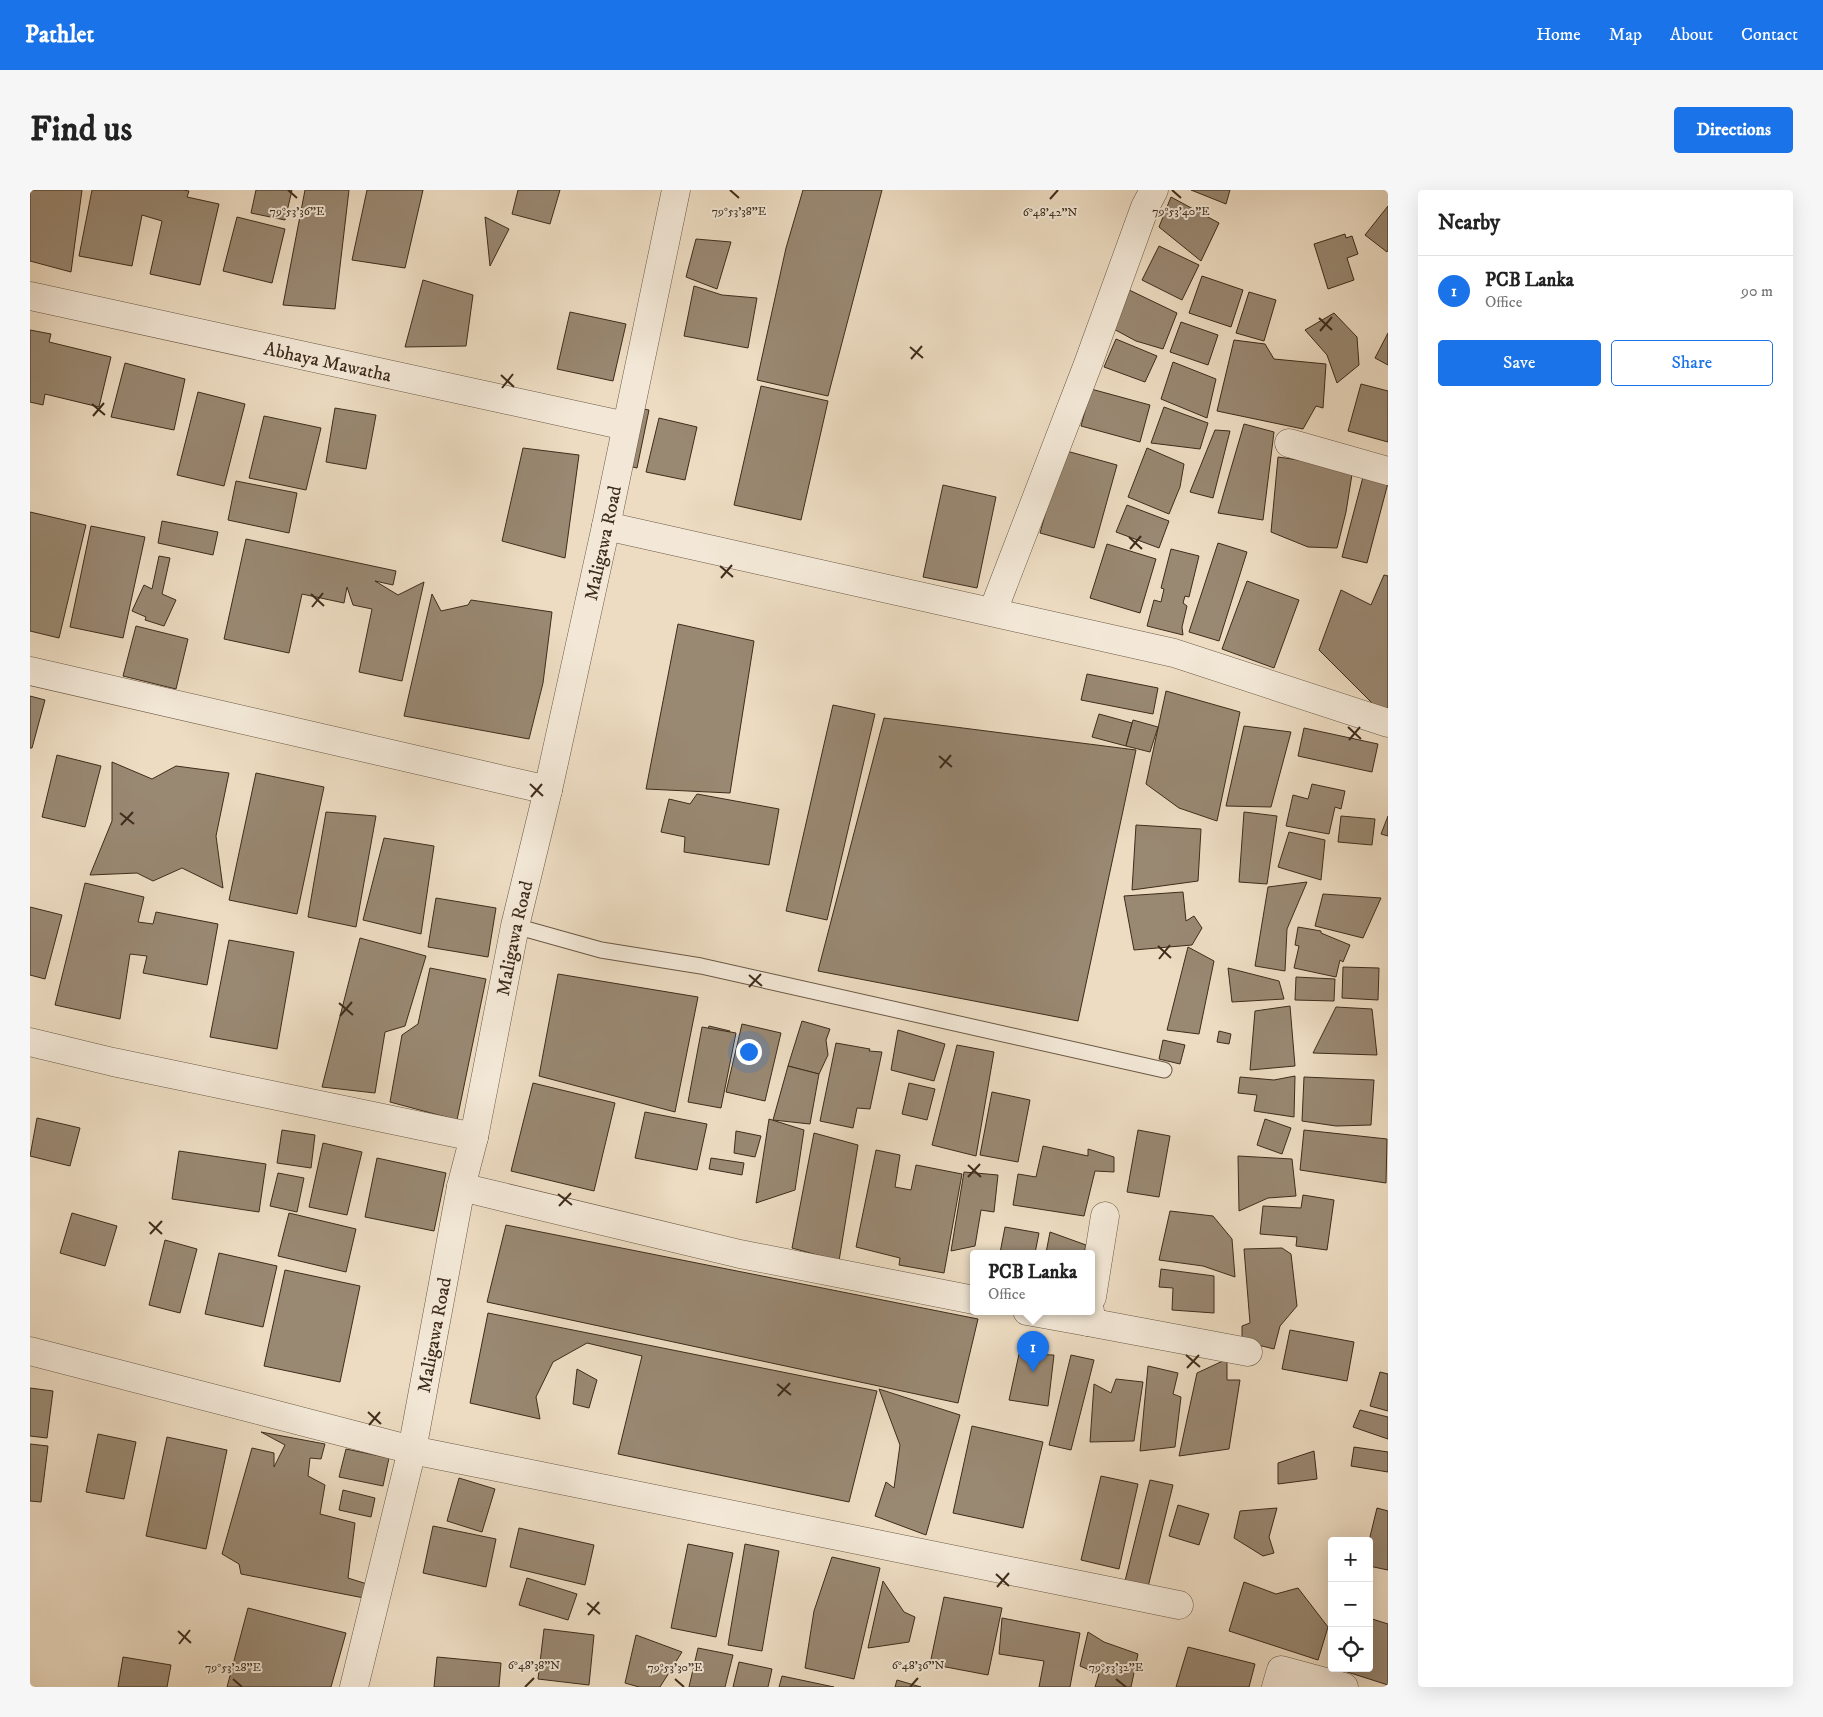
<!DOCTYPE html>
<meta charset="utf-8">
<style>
:root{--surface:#fff;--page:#f6f6f6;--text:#222;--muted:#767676;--line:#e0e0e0;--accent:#1a73e8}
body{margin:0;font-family:"IM FELL DW Pica",serif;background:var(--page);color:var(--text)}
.controls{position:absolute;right:15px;bottom:15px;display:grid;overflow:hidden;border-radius:5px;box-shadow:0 5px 20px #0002}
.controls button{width:45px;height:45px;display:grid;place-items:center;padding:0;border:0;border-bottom:1px solid var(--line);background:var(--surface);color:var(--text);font:25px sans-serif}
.you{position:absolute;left:718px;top:861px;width:18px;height:18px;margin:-12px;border:4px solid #fff;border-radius:50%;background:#1a73e8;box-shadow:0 0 0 8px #1a73e833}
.badge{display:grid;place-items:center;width:32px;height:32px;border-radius:50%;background:var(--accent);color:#fff;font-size:16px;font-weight:700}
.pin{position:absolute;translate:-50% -41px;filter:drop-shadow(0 1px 2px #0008)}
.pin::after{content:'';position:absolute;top:26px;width:18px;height:15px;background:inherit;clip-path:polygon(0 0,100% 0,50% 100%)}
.popup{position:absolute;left:940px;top:1060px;width:125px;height:65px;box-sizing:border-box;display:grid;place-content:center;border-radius:5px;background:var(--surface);filter:drop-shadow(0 1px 4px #0005);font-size:16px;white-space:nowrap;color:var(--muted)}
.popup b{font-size:19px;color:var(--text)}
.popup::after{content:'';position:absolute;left:50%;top:100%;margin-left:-10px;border:10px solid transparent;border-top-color:var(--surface)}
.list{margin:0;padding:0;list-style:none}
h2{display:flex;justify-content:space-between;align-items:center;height:65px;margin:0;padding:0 20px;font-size:21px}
h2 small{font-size:16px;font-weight:400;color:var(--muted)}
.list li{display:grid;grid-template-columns:32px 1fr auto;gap:15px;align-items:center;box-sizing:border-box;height:70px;padding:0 20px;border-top:1px solid var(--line)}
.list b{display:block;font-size:19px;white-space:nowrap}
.list p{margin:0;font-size:16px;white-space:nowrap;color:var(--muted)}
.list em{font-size:16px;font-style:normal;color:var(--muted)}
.actions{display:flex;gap:10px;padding:15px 20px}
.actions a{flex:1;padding:11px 0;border:1px solid var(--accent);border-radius:5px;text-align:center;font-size:18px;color:var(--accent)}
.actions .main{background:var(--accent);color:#fff}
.icon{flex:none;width:28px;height:28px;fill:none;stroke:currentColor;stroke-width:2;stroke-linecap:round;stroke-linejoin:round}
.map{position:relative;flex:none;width:1358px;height:1497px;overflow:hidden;border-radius:5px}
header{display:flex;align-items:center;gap:30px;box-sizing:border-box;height:70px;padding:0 25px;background:var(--accent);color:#fff}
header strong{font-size:24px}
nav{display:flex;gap:28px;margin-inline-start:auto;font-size:18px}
.intro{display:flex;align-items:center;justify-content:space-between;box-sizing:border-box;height:120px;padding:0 30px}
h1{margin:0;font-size:35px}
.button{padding:12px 22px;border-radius:5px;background:var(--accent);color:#fff;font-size:18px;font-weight:700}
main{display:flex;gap:30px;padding:0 30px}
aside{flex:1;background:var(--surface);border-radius:5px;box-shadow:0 5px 20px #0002}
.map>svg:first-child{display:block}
.building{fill:#998872;stroke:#3e2c1b}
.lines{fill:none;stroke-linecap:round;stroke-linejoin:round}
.service-casing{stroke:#6a5845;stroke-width:17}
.minor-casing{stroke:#6a5845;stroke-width:29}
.service{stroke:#f3e8d7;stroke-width:15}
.minor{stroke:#f3e8d7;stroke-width:28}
.ticks{fill:none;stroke:#3e2c1b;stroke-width:2}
.labels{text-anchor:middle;stroke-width:4;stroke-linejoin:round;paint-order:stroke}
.street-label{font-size:19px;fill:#3e2c1b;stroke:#f3e8d7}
.ticks-label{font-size:12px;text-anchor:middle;fill:#3e2c1b;stroke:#f3e8d7;stroke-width:4;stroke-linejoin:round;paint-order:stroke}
</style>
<header>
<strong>Pathlet</strong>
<nav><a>Home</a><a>Map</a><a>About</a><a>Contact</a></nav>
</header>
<div class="intro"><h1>Find us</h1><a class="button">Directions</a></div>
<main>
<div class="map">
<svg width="1358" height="1497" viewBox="0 0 1358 1497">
<rect width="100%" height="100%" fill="#eddcc2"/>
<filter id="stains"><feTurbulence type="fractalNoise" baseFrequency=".004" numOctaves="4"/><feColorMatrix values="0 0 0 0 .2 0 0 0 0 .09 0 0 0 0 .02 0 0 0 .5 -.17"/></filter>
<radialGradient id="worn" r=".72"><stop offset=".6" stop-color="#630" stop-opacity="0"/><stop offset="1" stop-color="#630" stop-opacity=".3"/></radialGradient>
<!-- building -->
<g class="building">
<polygon points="0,0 52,0 41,82 0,71"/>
<polygon points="62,0 153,0 159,1 157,7 189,14 170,95 120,84 132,31 112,25 102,76 49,66"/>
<polygon points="226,0 262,0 255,30 221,23"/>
<polygon points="275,0 319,0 305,119 253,115"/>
<polygon points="337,0 393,0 375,78 322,70"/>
<polygon points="488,0 530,0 520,34 482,24"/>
<polygon points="773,0 852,0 798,206 727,190 756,58"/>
<polygon points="1161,0 1200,0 1196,14"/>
<polygon points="1141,7 1189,33 1171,71 1129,37"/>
<polygon points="1358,16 1358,60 1357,62 1335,45"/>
<polygon points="207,27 255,39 242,93 193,81"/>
<polygon points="455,27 479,39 460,76"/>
<polygon points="1315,44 1316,48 1322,46 1328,64 1317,68 1324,90 1298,99 1284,54"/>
<polygon points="666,49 701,52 687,99 656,87"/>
<polygon points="1129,56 1169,75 1152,110 1112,90"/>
<polygon points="1172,86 1213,100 1201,137 1159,123"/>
<polygon points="393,90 443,105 436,156 375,157"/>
<polygon points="664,96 692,105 727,108 718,158 654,146"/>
<polygon points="1095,98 1147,123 1133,159 1106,151 1078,136"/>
<polygon points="1219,102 1246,110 1234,151 1206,143"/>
<polygon points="540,122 596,134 583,191 527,179"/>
<polygon points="1304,123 1327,147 1329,175 1307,193 1297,165 1275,140"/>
<polygon points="1151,132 1188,145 1178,175 1140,162"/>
<polygon points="0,140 21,144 19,152 81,167 69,217 15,204 13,215 0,212"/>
<polygon points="1358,143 1358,175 1345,168"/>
<polygon points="1086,149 1127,166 1115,192 1074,177"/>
<polygon points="1204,150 1235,154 1244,169 1296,174 1293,218 1286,216 1273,239 1187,221"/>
<polygon points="1143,172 1186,189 1177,228 1131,209"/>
<polygon points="95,173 155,189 144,240 81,227"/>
<polygon points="1331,194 1358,201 1358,252 1318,241"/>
<polygon points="731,196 798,211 771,330 704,315"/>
<polygon points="1061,199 1120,215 1110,252 1051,236"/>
<polygon points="168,202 215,214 194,296 147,285"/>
<polygon points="602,217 619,220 607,278 590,274"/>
<polygon points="1134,217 1178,233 1170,259 1121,253"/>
<polygon points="305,218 346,225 336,279 296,272"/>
<polygon points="234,226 291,238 276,300 219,288"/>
<polygon points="629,228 667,237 655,290 616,282"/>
<polygon points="1214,234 1244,242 1233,330 1188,323"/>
<polygon points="1185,240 1200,241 1183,308 1160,302"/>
<polygon points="493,258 549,265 535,368 472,351"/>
<polygon points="1117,258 1154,274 1150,297 1139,324 1098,307"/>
<polygon points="1033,260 1087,275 1064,358 1010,343"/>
<polygon points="1248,267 1323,278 1316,322 1307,358 1278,357 1241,342"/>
<polygon points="1333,287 1358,293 1337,373 1312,367"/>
<polygon points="206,291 267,303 259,343 198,330"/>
<polygon points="913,295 966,307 947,398 893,387"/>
<polygon points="1097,315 1139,331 1129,358 1086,342"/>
<polygon points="0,322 56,335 29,448 0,441"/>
<polygon points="132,331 188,342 183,365 128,353"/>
<polygon points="61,336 115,347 93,448 40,437"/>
<polygon points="216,349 366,381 363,395 345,391 368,405 394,392 372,491 329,482 342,419 323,415 317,397 314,413 272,404 259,463 194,449"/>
<polygon points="1188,353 1217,362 1189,451 1159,442"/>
<polygon points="1077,354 1126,369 1110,423 1060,408"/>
<polygon points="1141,359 1169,366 1159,407 1155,406 1153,413 1157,416 1152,437 1153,445 1117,436 1124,410 1131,412 1134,399 1131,398"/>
<polygon points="129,366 140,368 132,404 146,410 134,436 115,430 116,427 102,421 114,395 122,399"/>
<polygon points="1354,385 1358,386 1358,517 1353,524 1289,460 1311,400 1341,415"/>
<polygon points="1217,391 1269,410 1244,478 1192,459"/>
<polygon points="402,404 411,421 438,415 441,410 522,422 513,493 499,549 374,526"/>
<polygon points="648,434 724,451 700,603 616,599"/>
<polygon points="106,436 158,449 146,499 93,486"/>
<polygon points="1057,484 1128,498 1123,524 1051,510"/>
<polygon points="1136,501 1210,522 1187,631 1149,618 1116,594"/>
<polygon points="0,506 15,510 2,558 0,558"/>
<polygon points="803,515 845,524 797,730 756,721"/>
<polygon points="1069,524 1102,533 1096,556 1062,547"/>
<polygon points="854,528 1106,560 1048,831 788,781"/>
<polygon points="1103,530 1128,537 1120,562 1096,556"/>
<polygon points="1214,536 1261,542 1241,617 1196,616"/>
<polygon points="1274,538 1348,554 1342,582 1268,566"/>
<polygon points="27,565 71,576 55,637 12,627"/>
<polygon points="82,572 122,589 146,576 199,583 186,646 193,698 152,678 123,691 107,683 60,685 82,631"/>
<polygon points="226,583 294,597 267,724 199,710"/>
<polygon points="1282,594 1315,601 1311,619 1305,617 1299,644 1256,636 1263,605 1278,609"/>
<polygon points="667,604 749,619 739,675 654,662 655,647 631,642 639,609 660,614"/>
<polygon points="296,622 346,626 326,737 278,727"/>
<polygon points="1214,622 1247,626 1237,694 1209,692"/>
<polygon points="1311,626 1345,629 1342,655 1308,652"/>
<polygon points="1358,626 1358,646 1351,644"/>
<polygon points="1106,635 1171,639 1168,691 1102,700"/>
<polygon points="1259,642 1295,650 1291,690 1248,677"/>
<polygon points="354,648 404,656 391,744 333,730"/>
<polygon points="1277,692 1257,739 1255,781 1225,776 1238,697"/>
<polygon points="55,693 114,707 108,732 123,734 126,722 188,734 177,795 113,783 117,766 100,764 90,829 25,815"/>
<polygon points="1153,702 1156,731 1164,726 1172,738 1162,755 1104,760 1094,706"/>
<polygon points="1293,704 1351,708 1333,748 1285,736"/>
<polygon points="406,708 466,718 458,767 398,757"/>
<polygon points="0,717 32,725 15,789 0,785"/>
<polygon points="1268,737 1291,741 1291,743 1320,755 1313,772 1310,770 1306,787 1264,778 1269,756 1265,755"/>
<polygon points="330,748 396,766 375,836 355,842 345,903 292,897"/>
<polygon points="199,750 264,762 247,859 180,847"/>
<polygon points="1158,757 1184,771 1169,844 1137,840"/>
<polygon points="1313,777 1349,778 1348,810 1312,808"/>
<polygon points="400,778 456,789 427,930 360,912 372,845 388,834"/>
<polygon points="1198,778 1249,791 1254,809 1202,812"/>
<polygon points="528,784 668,807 645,922 509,886"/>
<polygon points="1266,787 1305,789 1304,811 1265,810"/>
<polygon points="1260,816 1265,876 1220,880 1225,821"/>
<polygon points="1306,817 1342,819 1347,865 1283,863"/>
<polygon points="772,831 800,839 796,850 798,865 789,884 758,876"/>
<polygon points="712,834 751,843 735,911 696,902"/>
<polygon points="679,836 700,841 688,884 667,879"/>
<polygon points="672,837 706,843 691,918 658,912"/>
<polygon points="868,840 915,854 904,891 861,880"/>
<polygon points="1189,841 1201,844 1199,854 1187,852"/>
<polygon points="1133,850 1155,855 1150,874 1129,869"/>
<polygon points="806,853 840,859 839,861 852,862 840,919 827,918 823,938 790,931"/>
<polygon points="927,855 964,862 946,966 902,955"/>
<polygon points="758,876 789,884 780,934 743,930"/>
<polygon points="1265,886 1264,927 1224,921 1227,905 1208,903 1210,887 1244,890"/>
<polygon points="1274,887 1344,890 1341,935 1306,936 1272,931"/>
<polygon points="503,893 585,913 564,1001 481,981"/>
<polygon points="879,893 905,899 897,930 872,924"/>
<polygon points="962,902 1000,910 988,972 950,965"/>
<polygon points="615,922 677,934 667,980 605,968"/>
<polygon points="7,928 50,938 40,976 0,966"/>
<polygon points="739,929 774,940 765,1000 726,1013"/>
<polygon points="1235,929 1261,938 1252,964 1227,955"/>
<polygon points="252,940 285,945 281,978 247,973"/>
<polygon points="1108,940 1140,946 1129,1007 1097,1002"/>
<polygon points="1274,940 1357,949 1356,993 1270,980"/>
<polygon points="706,941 731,946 725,967 704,963"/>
<polygon points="784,943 828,955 809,1071 762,1058"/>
<polygon points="293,953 332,962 317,1025 279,1017"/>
<polygon points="1013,956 1058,966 1058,959 1084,967 1084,982 1065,981 1054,1026 983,1015 988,984 1006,987"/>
<polygon points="846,960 870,965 865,997 881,1000 886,975 932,984 914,1083 869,1075 870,1068 826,1057"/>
<polygon points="149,961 236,974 229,1022 142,1009"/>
<polygon points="1208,966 1262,969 1266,1006 1238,1008 1209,1021"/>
<polygon points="347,968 416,983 404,1041 335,1027"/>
<polygon points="681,968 714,973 712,985 679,979"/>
<polygon points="934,982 968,985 964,1022 951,1020 945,1056 921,1061"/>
<polygon points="248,983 274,988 267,1022 240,1016"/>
<polygon points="1273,1005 1304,1010 1297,1060 1266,1056 1267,1047 1230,1044 1233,1016 1271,1018"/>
<polygon points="1140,1021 1183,1026 1202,1049 1205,1087 1173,1076 1129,1070"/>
<polygon points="42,1023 87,1036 75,1076 30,1063"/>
<polygon points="259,1023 326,1039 316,1082 248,1066"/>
<polygon points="476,1035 948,1129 928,1213 457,1112"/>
<polygon points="975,1037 1009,1043 1005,1063 970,1063"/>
<polygon points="1020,1042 1056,1055 1054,1063 1016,1063"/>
<polygon points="135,1050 167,1059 150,1123 119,1115"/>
<polygon points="1252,1058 1261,1064 1267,1116 1250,1136 1244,1159 1212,1151 1212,1136 1220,1133 1214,1059"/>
<polygon points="189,1063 247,1076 233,1137 175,1124"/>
<polygon points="1131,1079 1184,1086 1184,1123 1142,1120 1143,1098 1129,1097"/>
<polygon points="255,1080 330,1096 310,1192 234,1176"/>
<polygon points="458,1123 847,1201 819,1312 588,1264 612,1166 557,1153 523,1172 506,1207 510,1229 440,1213"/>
<polygon points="1260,1140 1324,1152 1317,1191 1252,1179"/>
<polygon points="989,1164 1024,1165 1018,1216 979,1210"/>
<polygon points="1041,1165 1064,1170 1041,1260 1019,1255"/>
<polygon points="1197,1169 1197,1190 1210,1190 1199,1259 1149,1266 1167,1183"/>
<polygon points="1118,1176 1148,1183 1143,1204 1151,1207 1145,1257 1110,1261"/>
<polygon points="547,1179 567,1190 559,1218 543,1214"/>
<polygon points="1350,1182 1358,1184 1358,1221 1340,1216"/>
<polygon points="1086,1189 1113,1192 1104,1251 1060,1252 1064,1194 1081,1203"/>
<polygon points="0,1198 23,1201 17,1248 0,1246"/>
<polygon points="849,1199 930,1225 896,1345 845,1326 856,1292 864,1298 870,1255"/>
<polygon points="1330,1220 1358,1227 1358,1249 1323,1237"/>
<polygon points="942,1236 1013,1252 993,1338 923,1323"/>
<polygon points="231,1242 295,1254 291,1269 280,1268 278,1286 295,1295 290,1324 325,1333 318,1388 337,1394 334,1408 211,1384 209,1374 192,1364 222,1258 244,1263 244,1277 255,1255"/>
<polygon points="68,1244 106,1252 94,1309 56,1302"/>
<polygon points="137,1247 197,1260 176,1359 116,1346"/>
<polygon points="0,1254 18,1256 11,1312 0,1311"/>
<polygon points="1324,1257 1358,1262 1358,1282 1321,1276"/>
<polygon points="316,1259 359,1268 353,1296 309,1287"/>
<polygon points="1284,1261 1287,1289 1248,1294 1248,1273"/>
<polygon points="1071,1286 1108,1294 1089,1379 1051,1370"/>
<polygon points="429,1288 465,1299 452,1342 417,1331"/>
<polygon points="1120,1290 1143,1295 1117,1401 1094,1395"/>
<polygon points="313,1300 345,1308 341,1327 309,1320"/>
<polygon points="1148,1315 1179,1324 1169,1355 1139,1346"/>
<polygon points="1247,1318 1239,1347 1244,1363 1233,1366 1204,1348 1210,1321"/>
<polygon points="1347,1318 1358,1321 1358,1380 1339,1376 1339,1351"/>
<polygon points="403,1336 466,1349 456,1397 393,1383"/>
<polygon points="489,1338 564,1355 555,1395 480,1377"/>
<polygon points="658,1354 703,1363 686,1447 641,1438"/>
<polygon points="715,1354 749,1361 732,1461 698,1455"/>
<polygon points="802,1367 850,1378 824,1489 775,1478 784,1421"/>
<polygon points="497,1388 547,1404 538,1430 489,1415"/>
<polygon points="853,1391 874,1422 885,1427 879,1452 838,1458"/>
<polygon points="1214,1392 1246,1404 1268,1398 1298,1437 1288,1470 1199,1441"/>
<polygon points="914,1407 972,1418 958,1485 900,1474"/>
<polygon points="218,1418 316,1443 301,1497 197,1497"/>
<polygon points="972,1428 1050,1443 1040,1497 1009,1497 1014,1471 969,1464"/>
<polygon points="1339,1428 1358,1434 1358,1495 1305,1478 1339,1478"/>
<polygon points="514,1439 564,1445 559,1495 508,1489"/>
<polygon points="1058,1442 1074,1452 1108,1464 1101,1497 1065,1497 1069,1484 1050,1476"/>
<polygon points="606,1445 652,1462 630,1497 609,1497 595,1493"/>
<polygon points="1158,1457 1225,1474 1219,1497 1146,1497"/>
<polygon points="668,1458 703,1465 695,1497 659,1497"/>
<polygon points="93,1467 141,1475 137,1497 88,1497"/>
<polygon points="407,1467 471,1473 469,1497 404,1497"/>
<polygon points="709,1472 742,1479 738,1497 703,1497"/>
<polygon points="752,1486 804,1497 749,1497"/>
<polygon points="867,1490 891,1497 865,1497"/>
</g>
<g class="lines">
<!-- service casing -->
<g class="service-casing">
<polyline id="service" points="485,736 571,760 671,776 1134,880"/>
</g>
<!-- minor casing -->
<g class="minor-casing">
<g id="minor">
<path id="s1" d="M0 106 596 236"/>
<polyline points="1259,253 1358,281"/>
<polyline points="576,336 1144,463 1358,533"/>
<polyline points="963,421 1058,174 1115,17 1124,0"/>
<polyline points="0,481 518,600"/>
<polyline points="0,852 83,872 444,947"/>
<polyline points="431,997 710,1064 944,1110"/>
<polyline points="1062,1107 1075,1026"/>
<polyline points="997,1121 1058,1132 1060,1121"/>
<polyline points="1058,1132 1218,1162"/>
<polyline points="0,1161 382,1260 1149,1415"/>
<path id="s2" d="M324 1497 382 1260 431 997 444 947 485 736 518 600 576 336 646 0"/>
<polyline points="1246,1497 1251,1480 1314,1497"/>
</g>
</g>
<!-- service -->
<use href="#service" class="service"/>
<!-- minor -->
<use href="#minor" class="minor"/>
</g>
<!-- ticks -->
<path class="ticks" d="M258 0 267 8M700 0 709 8M1142 0 1151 8M1020 9 1028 0M1289 128 1302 140M1290 141 1302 127M880 157 893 168M881 169 892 156M471 185 484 197M472 198 483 184M62 214 75 225M63 226 74 213M1099 347 1112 359M1100 359 1111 346M690 376 703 387M691 388 702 375M281 404 294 416M282 417 293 403M1318 537 1331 549M1319 550 1330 537M909 566 922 577M910 578 921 565M500 594 513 606M501 607 512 594M90 623 104 634M91 635 103 622M1128 756 1141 768M1129 769 1140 755M719 785 732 796M719 797 731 784M309 813 323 825M310 826 322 812M938 975 951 987M938 987 950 974M528 1004 542 1015M529 1016 541 1003M119 1032 132 1044M120 1044 132 1031M1156 1165 1170 1177M1157 1178 1169 1165M747 1194 761 1205M748 1206 760 1193M338 1222 351 1234M339 1235 350 1222M966 1384 979 1396M967 1397 979 1383M557 1413 570 1424M558 1425 569 1412M148 1441 161 1453M149 1454 160 1440M203 1489 212 1497M645 1489 654 1497M1086 1489 1096 1497M495 1497 504 1488M880 1497 888 1488"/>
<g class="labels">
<!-- street labels -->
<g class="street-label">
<text dy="7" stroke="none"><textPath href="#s1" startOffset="305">Abhaya Mawatha</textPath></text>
<text dy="7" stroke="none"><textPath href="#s2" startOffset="1171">Maligawa Road</textPath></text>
<text dy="7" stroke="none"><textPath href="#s2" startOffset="766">Maligawa Road</textPath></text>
<text dy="7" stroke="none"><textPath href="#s2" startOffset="361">Maligawa Road</textPath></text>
</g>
</g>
<g class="ticks-label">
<text x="709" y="25">79°53'38"E</text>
<text x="267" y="25">79°53'36"E</text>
<text x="1151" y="25">79°53'40"E</text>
<text x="1020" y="26">6°48'42"N</text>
<text x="504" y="1479">6°48'38"N</text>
<text x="888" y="1479">6°48'36"N</text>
<text x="203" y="1481">79°53'28"E</text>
<text x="645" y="1481">79°53'30"E</text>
<text x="1086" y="1481">79°53'32"E</text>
</g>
<rect width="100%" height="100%" filter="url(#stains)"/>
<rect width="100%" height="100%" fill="url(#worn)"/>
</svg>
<div class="controls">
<button>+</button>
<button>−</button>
<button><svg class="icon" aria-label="locate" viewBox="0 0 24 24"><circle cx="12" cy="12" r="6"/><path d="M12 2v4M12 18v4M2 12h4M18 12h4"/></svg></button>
</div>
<div class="you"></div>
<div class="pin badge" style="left:1003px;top:1182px">1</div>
<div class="popup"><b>PCB Lanka</b>Office</div>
</div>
<aside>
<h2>Nearby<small></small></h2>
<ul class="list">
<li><span class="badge">1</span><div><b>PCB Lanka</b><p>Office</p></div><em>90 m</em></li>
</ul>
<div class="actions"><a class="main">Save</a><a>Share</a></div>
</aside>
</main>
